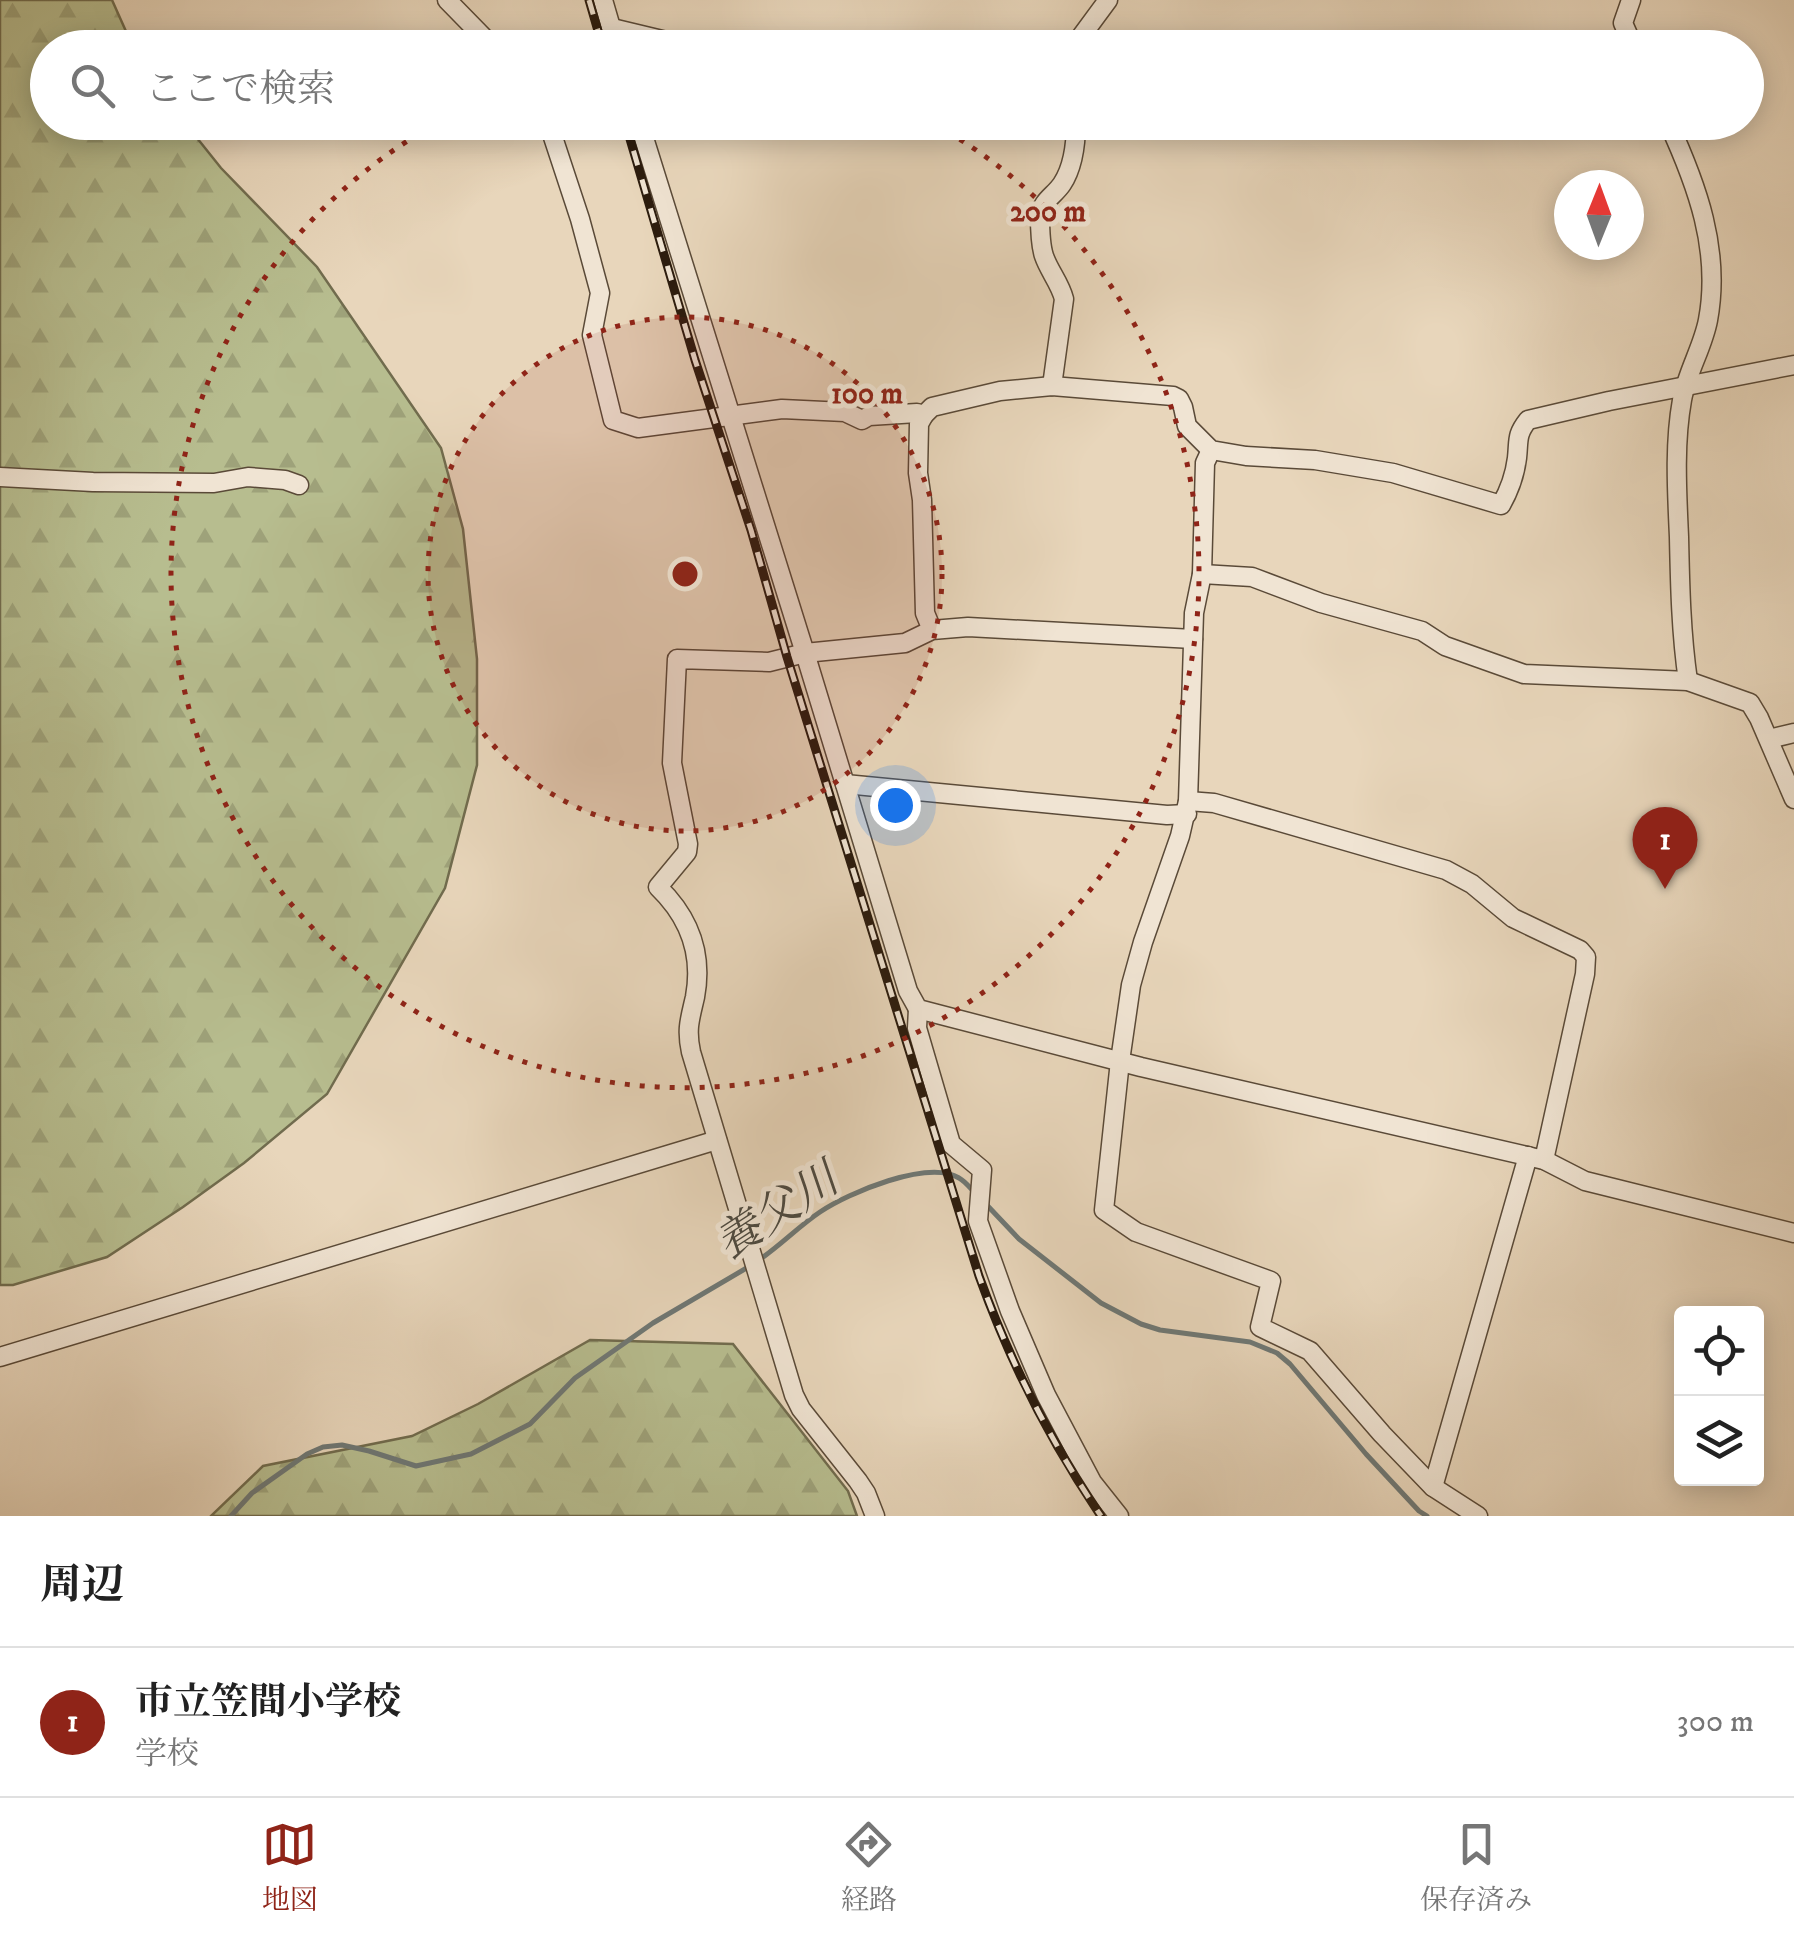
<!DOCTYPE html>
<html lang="ja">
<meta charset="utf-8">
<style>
:root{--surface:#fff;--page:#f6f6f6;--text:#222;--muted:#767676;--line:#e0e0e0;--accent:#8f2418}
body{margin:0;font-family:"IM FELL DW Pica","Noto Serif JP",serif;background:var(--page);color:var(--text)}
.controls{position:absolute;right:30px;bottom:30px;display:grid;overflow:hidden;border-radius:10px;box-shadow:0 5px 25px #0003}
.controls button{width:90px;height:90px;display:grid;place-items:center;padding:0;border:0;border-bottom:2px solid var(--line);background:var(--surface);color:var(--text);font:50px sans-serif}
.compass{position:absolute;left:1554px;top:170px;width:90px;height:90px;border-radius:50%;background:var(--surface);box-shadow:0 5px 25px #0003;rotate:1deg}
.you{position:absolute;left:895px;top:805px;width:35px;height:35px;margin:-25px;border:8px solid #fff;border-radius:50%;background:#1a73e8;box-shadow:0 0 0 15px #1a73e833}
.badge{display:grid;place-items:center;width:65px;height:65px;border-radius:50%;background:var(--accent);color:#fff;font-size:32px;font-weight:700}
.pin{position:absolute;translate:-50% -82px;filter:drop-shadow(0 2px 5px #0008)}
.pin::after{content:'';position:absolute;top:52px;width:35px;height:30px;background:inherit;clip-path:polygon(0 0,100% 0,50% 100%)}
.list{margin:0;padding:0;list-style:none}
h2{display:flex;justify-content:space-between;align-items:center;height:130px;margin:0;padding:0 40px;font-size:42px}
h2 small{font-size:32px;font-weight:400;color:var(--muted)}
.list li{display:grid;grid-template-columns:65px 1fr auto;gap:30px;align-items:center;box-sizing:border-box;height:150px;padding:0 40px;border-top:2px solid var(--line)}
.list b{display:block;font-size:38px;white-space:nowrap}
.list p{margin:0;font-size:32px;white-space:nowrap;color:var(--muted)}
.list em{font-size:32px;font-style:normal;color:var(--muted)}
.icon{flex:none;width:55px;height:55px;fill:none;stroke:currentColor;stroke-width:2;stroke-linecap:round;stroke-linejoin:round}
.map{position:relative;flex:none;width:1794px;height:1516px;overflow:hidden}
.search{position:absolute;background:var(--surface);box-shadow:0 5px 25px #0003;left:30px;right:30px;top:30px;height:110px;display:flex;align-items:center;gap:25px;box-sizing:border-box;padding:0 35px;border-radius:55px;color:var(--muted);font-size:38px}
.sheet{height:280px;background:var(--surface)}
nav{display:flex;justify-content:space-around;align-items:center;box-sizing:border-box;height:140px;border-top:2px solid var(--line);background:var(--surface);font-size:28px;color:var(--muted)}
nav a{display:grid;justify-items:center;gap:5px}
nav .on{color:var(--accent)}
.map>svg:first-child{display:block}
.forest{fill:url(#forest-firs);stroke:#716c4e;stroke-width:2.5}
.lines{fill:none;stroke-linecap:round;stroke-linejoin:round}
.stream{stroke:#6f7875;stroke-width:5}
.minor-casing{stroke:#5a4a38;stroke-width:21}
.minor{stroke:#f0e4d3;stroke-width:18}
.rail-casing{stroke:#2b1b0d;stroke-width:9}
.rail{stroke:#f0e4d3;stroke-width:5;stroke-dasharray:15;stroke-linecap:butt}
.ring{fill:none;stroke:#8f2418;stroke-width:5;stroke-dasharray:5 10}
.labels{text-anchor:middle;stroke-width:10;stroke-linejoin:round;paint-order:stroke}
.water-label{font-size:45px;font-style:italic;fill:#4d4a41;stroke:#f0e4d3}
.centre{fill:#8f2418;stroke:#f0e4d3;stroke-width:5}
.ring-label{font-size:30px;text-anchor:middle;font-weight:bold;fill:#8f2418;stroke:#f0e4d3;stroke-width:10;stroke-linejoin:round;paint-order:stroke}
</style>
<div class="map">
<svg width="1794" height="1516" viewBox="0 0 1794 1516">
<defs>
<pattern id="forest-firs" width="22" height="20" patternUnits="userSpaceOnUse" patternTransform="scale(2.5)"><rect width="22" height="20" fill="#b7bd8f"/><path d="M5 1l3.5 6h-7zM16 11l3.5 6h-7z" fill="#9ea27a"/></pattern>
</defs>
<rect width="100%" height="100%" fill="#e8d6bb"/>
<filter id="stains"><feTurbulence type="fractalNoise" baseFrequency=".002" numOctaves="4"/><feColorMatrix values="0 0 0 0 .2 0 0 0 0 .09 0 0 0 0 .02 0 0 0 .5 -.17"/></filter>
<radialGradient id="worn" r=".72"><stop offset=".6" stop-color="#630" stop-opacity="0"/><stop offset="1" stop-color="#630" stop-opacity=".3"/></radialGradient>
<!-- forest -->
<g class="forest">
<polygon points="0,0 112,0 133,47 48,48 48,122 185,123 221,168 317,267 441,448 463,529 477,659 477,765 445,888 327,1094 244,1163 183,1207 107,1257 13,1285 0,1285"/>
<polygon points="590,1340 733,1344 848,1491 857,1516 211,1516 263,1466 412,1436 478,1404"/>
</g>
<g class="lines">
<!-- stream -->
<g class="stream">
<polyline points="984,1202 1019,1239 1101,1303 1141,1324 1160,1330 1250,1342 1277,1353 1290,1364 1366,1454 1419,1511 1427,1516"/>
<path d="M759 1260C781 1245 799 1226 820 1212 848 1193 928 1159 959 1178 965 1181 971 1189 976 1194"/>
<polyline points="231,1516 252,1493 307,1454 323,1447 342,1445 369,1451 416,1466 471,1454 530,1424 575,1378 653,1323 750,1266"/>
</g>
<!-- minor casing -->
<g class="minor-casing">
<g id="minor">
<polyline points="447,0 494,48"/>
<polyline points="603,0 617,48"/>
<polyline points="1631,0 1623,23 1634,48"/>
<polyline points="612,28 683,45"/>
<polyline points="1078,48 1080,38 1108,0"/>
<polyline points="548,122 580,219 600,293 592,335 613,420 638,428 782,409 845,412 862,420 869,416 917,413 924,415"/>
<polyline points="639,122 805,653 908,991 918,1009 1141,1067 1544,1160 1585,1181 1794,1233"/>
<path d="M1668 122C1697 185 1721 250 1708 320 1703 347 1687 372 1682 400 1674 444 1677 492 1679 537 1680 585 1681 633 1688 681"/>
<path d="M1052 386 1064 299C1060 283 1049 271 1044 256 1040 244 1040 228 1040 216 1042 200 1054 196 1062 184 1074 166 1076 143 1076 122"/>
<polyline points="1211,450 1205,463 1202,574 1194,613 1188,801 1180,836 1143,942 1131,985 1120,1061 1104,1210 1136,1232 1271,1281 1260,1327 1310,1351 1382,1434 1433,1487 1478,1516"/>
<polyline points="0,477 93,482 214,483 248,477 285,480 299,485"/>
<polyline points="1202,574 1252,577 1321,603 1422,631 1445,646 1524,674 1688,681 1750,703 1759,718 1794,799"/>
<path d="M932 630 925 613 922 500 918 473 919 424 924 415 932 407 1000 391 1052 386 1173 396 1179 399 1183 407 1187 426 1211 450 1246 456 1315 460 1393 473 1501 505C1509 491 1515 474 1517 458 1519 440 1516 435 1528 420L1609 401 1794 365"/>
<polyline points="1769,739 1794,733"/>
<polyline points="845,784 1167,815 1187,814"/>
<polyline points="1188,801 1214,803 1446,870 1472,884 1513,918 1580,950 1586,957 1585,974 1544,1160"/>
<polyline points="918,1009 917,1028 951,1144 982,1170 978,1221 1010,1311 1046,1395 1092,1482 1119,1516"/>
<polyline points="0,1357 717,1140"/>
<polyline points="1433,1487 1528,1156"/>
<path d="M875 1516 866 1493 858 1481 801 1409 794 1395 691 1052C686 1029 690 1019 695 997 703 954 689 917 658 887L687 852 688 844 672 763 677 659 769 662 805 653 905 643 932 630 968 627 1193 639"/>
</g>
</g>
<!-- minor -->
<use href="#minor" class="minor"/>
<!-- rail casing -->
<g class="rail-casing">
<g id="rail">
<polyline points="589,0 603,48"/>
<path d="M625 122 695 360 751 530 787 657 979 1276C1010 1362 1050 1441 1101 1516"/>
</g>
</g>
<!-- rail -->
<use href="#rail" class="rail"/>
</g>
<!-- distance rings -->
<circle cx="685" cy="574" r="257" fill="#8f2418" fill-opacity=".12"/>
<g class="ring">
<circle cx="685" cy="574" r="257"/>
<path d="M934 124A514 514 0 1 1 436 124"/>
</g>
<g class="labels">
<!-- water labels -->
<g class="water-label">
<text transform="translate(776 1210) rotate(-33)" y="16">養父川</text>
</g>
</g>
<circle cx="685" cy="574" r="15" class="centre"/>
<g class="ring-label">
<text x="1048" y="221">200 m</text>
<text x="867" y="403">100 m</text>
</g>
<rect width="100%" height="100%" filter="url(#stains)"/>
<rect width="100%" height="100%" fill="url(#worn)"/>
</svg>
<div class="controls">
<button><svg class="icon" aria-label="locate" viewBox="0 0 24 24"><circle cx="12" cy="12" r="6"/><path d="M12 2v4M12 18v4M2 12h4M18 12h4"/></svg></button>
<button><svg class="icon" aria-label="layers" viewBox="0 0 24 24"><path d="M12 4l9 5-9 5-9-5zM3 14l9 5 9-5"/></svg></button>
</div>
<svg class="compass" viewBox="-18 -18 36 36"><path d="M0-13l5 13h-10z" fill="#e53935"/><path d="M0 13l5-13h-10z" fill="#767676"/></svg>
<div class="you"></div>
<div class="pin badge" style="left:1665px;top:889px">1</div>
<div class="search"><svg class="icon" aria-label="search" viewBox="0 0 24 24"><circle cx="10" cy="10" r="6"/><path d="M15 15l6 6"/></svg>ここで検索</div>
</div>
<section class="sheet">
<h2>周辺<small></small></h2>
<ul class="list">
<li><span class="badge">1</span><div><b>市立笠間小学校</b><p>学校</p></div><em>300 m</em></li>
</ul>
</section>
<nav>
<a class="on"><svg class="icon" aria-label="map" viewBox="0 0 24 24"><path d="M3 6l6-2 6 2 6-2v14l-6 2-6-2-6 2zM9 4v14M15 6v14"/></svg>地図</a>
<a><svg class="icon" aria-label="directions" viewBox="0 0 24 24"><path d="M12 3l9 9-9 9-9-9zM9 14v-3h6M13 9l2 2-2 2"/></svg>経路</a>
<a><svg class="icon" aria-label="saved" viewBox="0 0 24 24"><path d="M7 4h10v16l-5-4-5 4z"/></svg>保存済み</a>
</nav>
